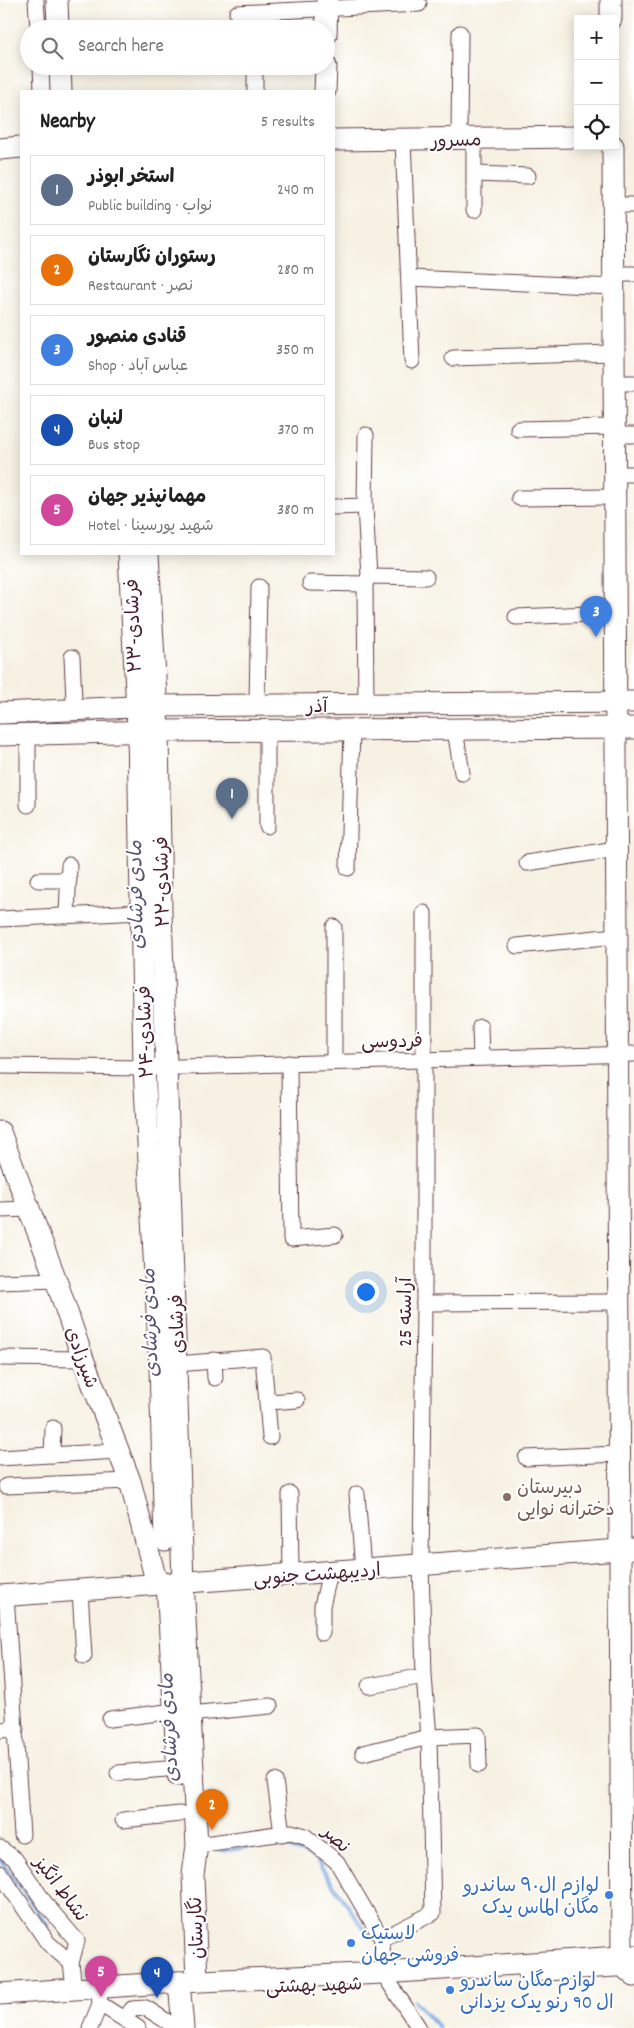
<!DOCTYPE html>
<meta charset="utf-8">
<style>
:root{--surface:#fff;--page:#f2f2f2;--text:#222;--muted:#767676;--line:#e0e0e0;--accent:#b5179e}
body{margin:0;font-family:Dekko,"Playpen Sans Arabic",sans-serif;background:var(--page);color:var(--text)}
.controls{position:absolute;right:15px;top:15px;display:grid;overflow:hidden;border-radius:0px;box-shadow:0 2px 12px #0003}
.controls button{width:45px;height:45px;display:grid;place-items:center;padding:0;border:0;border-bottom:1px solid var(--line);background:var(--surface);color:var(--text);font:25px sans-serif}
.you{position:absolute;left:365px;top:1291px;width:18px;height:18px;margin:-12px;border:4px solid #fff;border-radius:50%;background:#1a73e8;box-shadow:0 0 0 8px #1a73e833}
.badge{display:grid;place-items:center;width:32px;height:32px;border-radius:50%;background:var(--accent);color:#fff;font-size:16px;font-weight:700}
.pin{position:absolute;translate:-50% -41px;filter:drop-shadow(0 1px 2px #0008)}
.pin::after{content:'';position:absolute;top:26px;width:18px;height:15px;background:inherit;clip-path:polygon(0 0,100% 0,50% 100%)}
.list{margin:0;padding:0;list-style:none}
h2{display:flex;justify-content:space-between;align-items:center;height:65px;margin:0;padding:0 20px;font-size:21px}
h2 small{font-size:16px;font-weight:400;color:var(--muted)}
.list li{display:grid;grid-template-columns:32px 1fr auto;gap:15px;align-items:center;box-sizing:border-box;height:70px;margin:0 10px 10px;padding:0 10px;border:1px solid var(--line);border-radius:0px}
.list b{display:block;font-size:19px;white-space:nowrap}
.list p{margin:0;font-size:16px;white-space:nowrap;color:var(--muted)}
.list em{font-size:16px;font-style:normal;color:var(--muted)}
.icon{flex:none;width:28px;height:28px;fill:none;stroke:currentColor;stroke-width:2;stroke-linecap:round;stroke-linejoin:round}
.map{position:relative;flex:none;width:634px;height:2028px;overflow:hidden}
.search{position:absolute;background:var(--surface);box-shadow:0 2px 12px #0003;left:20px;top:20px;width:315px;height:55px;display:flex;align-items:center;gap:12px;box-sizing:border-box;padding:0 18px;border-radius:28px;color:var(--muted);font-size:19px}
.panel{position:absolute;background:var(--surface);box-shadow:0 2px 12px #0003;left:20px;top:90px;width:315px;height:465px;border-radius:0px}
.map>svg:first-child{display:block}
.lines{fill:none;stroke-linecap:round;stroke-linejoin:round}
.stream{stroke:#71a4dd;stroke-width:4}
.street-casing{stroke:#643e46;stroke-width:17}
.secondary-casing{stroke:#643e46;stroke-width:23}
.street{stroke:#fff;stroke-width:15}
.secondary{stroke:#fff;stroke-width:21}
.education-dot{fill:#8d6e63;stroke:#fff;stroke-width:2}
.shop-dot{fill:#3f7fe0;stroke:#fff;stroke-width:2}
.labels{text-anchor:middle;stroke-width:4;stroke-linejoin:round;paint-order:stroke}
.street-label{font-size:19px;fill:#4a1f2b;stroke:#fff}
.education-label{font-size:19px;fill:#785e54;stroke:#fff;text-anchor:start}
.shop-label{font-size:19px;fill:#366cbe;stroke:#fff;text-anchor:start}
.water-label{font-size:20px;font-style:italic;fill:#5a5472;stroke:#fff}
</style>
<div class="map">
<svg width="634" height="2028" viewBox="0 0 634 2028">
<rect width="100%" height="100%" fill="#fff"/>
<filter id="ink" filterUnits="userSpaceOnUse"><feTurbulence type="fractalNoise" baseFrequency=".02" numOctaves="2"/><feDisplacementMap in="SourceGraphic" scale="10" xChannelSelector="R" yChannelSelector="G"/><feConvolveMatrix kernelMatrix="1 2 1 2 8 2 1 2 1" color-interpolation-filters="sRGB"/></filter>
<filter id="wash" filterUnits="userSpaceOnUse"><feTurbulence type="fractalNoise" baseFrequency=".0096" numOctaves="4" result="noise"/><feDisplacementMap in="SourceGraphic" scale="20" xChannelSelector="R" yChannelSelector="G"/><feGaussianBlur stdDeviation="1.12" result="paint"/><feColorMatrix in="noise" values="0 0 0 0 0 0 0 0 0 0 0 0 0 0 0 0 0 1.4 0 .05"/><feComposite in="paint" operator="in"/></filter>
<g filter="url(#wash)">
<rect width="100%" height="100%" fill="#f6f1e2"/>
<g class="lines">
<!-- stream -->
<g class="stream">
<polyline points="221,1851 277,1843 313,1856 369,1936"/>
<polyline points="0,1859 48,1926"/>
<polyline points="415,2001 439,2028"/>
</g>
</g>
</g>
<g filter="url(#ink)">
<g class="lines">
<!-- street casing -->
<g class="street-casing">
<g id="street">
<polyline points="36,0 38,29"/>
<polyline points="237,13 419,4"/>
<polyline points="41,66 42,91"/>
<polyline points="255,66 255,91"/>
<polyline points="459,139 460,33"/>
<polyline points="403,140 412,361"/>
<polyline points="475,174 528,176"/>
<polyline points="613,205 634,205"/>
<polyline points="474,210 474,138"/>
<polyline points="613,274 634,274"/>
<polyline points="410,278 613,287"/>
<polyline points="453,358 613,353"/>
<polyline points="613,383 634,383"/>
<polyline points="518,429 613,427"/>
<polyline points="366,435 365,506 369,576 365,584 366,704"/>
<polyline points="613,435 634,435"/>
<polyline points="614,474 634,474"/>
<polyline points="519,498 614,497"/>
<polyline points="334,507 365,506"/>
<polyline points="369,576 426,577"/>
<polyline points="310,583 365,584"/>
<polyline points="516,617 615,613"/>
<polyline points="72,657 74,700"/>
<polyline points="257,705 259,587"/>
<polyline points="455,730 462,773"/>
<polyline points="267,731 267,826"/>
<polyline points="28,805 28,734"/>
<polyline points="527,863 616,849"/>
<polyline points="348,868 352,730"/>
<polyline points="38,880 69,880"/>
<polyline points="67,916 69,865"/>
<polyline points="0,919 141,912"/>
<polyline points="334,927 334,1061"/>
<polyline points="517,946 616,936"/>
<polyline points="480,1027 481,1058"/>
<polyline points="289,1063 291,1239 335,1235"/>
<polyline points="0,1066 144,1068 634,1054"/>
<polyline points="0,1210 28,1209"/>
<polyline points="0,1282 56,1280"/>
<polyline points="424,1303 618,1302"/>
<polyline points="0,1358 83,1359"/>
<polyline points="214,1360 215,1378"/>
<polyline points="177,1364 263,1357 270,1437"/>
<polyline points="268,1402 297,1400"/>
<polyline points="52,1455 53,1428"/>
<polyline points="0,1458 118,1451"/>
<polyline points="526,1458 619,1454"/>
<polyline points="6,1486 130,1481"/>
<polyline points="290,1494 291,1575"/>
<polyline points="357,1494 363,1569"/>
<polyline points="80,1591 84,1656"/>
<polyline points="6,1595 22,1835"/>
<polyline points="322,1633 322,1606 330,1572"/>
<polyline points="369,1686 424,1676"/>
<polyline points="190,1714 270,1706"/>
<polyline points="110,1719 175,1711"/>
<polyline points="0,1730 16,1729"/>
<polyline points="363,1753 429,1737 478,1735 479,1765"/>
<polyline points="118,1773 178,1768"/>
<polyline points="275,1781 282,1834"/>
<polyline points="123,1820 180,1814"/>
<polyline points="197,1845 291,1832 305,1836 337,1862 382,1939 383,1973 419,2028"/>
<polyline points="0,1848 15,1859 47,1906 77,1941 71,1963 74,1988"/>
<polyline points="0,1873 48,1943 71,1963"/>
<polyline points="382,1939 433,1913 429,1737 424,1676 421,1565 424,1303 424,913"/>
<polyline points="526,1974 634,1968"/>
<polyline points="100,2004 138,2028"/>
<polyline points="125,2019 132,2009 146,2008 177,2028"/>
<polyline points="90,2028 100,2004 99,1994"/>
</g>
</g>
<!-- secondary casing -->
<g class="secondary-casing">
<g id="secondary">
<polyline points="57,0 58,29"/>
<polyline points="611,0 611,19"/>
<polyline points="326,35 327,0"/>
<polyline points="60,66 61,91"/>
<polyline points="325,91 326,66"/>
<polyline points="334,140 578,137"/>
<polyline points="613,146 622,1957 625,1968 634,1976"/>
<polyline points="0,149 21,147"/>
<polyline points="129,554 138,731 144,1068 160,1366 165,1540"/>
<polyline points="148,554 158,731 161,912 183,1582 197,1845 193,1875 197,1981"/>
<polyline points="0,713 156,706 634,702"/>
<polyline points="0,735 158,731 634,728"/>
<polyline points="0,1132 56,1280 83,1359 130,1481 157,1584"/>
<polyline points="167,1583 178,1775"/>
<polyline points="0,1596 633,1549"/>
<polyline points="179,1982 183,2028"/>
<polyline points="0,1994 179,1982 383,1973 634,1956"/>
</g>
</g>
<!-- street -->
<use href="#street" class="street"/>
<!-- secondary -->
<use href="#secondary" class="secondary"/>
</g>
</g>
<!-- markers -->
<circle class="education-dot" cx="507" cy="1497" r="5"/>
<g class="shop-dot">
<circle cx="609" cy="1895" r="5"/>
<circle cx="351" cy="1943" r="5"/>
<circle cx="450" cy="1990" r="5"/>
</g>
<g class="labels">
<!-- street labels -->
<g class="street-label">
<text transform="translate(456 139) rotate(-2)" y="7">مسرور</text>
<text transform="translate(132 626) rotate(-92)" y="7">۲۳-فرشادی</text>
<text transform="translate(317 705) rotate(-1)" y="7">آذر</text>
<text transform="translate(161 882) rotate(-91)" y="7">۲۲-فرشادی</text>
<text transform="translate(144 1032) rotate(-92)" y="7">۲۴-فرشادی</text>
<text transform="translate(392 1040) rotate(-1)" y="7">فردوسی</text>
<text transform="translate(404 1312) rotate(-90)" y="7">آراسته 25</text>
<text transform="translate(176 1324) rotate(-92)" y="7">فرشادی</text>
<text transform="translate(83 1357) rotate(70)" y="7">شیرزادی</text>
<text transform="translate(317 1573) rotate(-4)" y="7">اردیبهشت جنوبی</text>
<text transform="translate(337 1838) rotate(43)" y="7">نصر</text>
<text transform="translate(62 1888) rotate(53)" y="7">نشاط انگیز</text>
<text transform="translate(195 1928) rotate(-92)" y="7">نگارستان</text>
<text transform="translate(314 1984) rotate(-2)" y="7">شهید بهشتی</text>
</g>
<!-- education labels -->
<g class="education-label">
<text x="517" y="1493">دبیرستان<tspan x="517" dy="22">دخترانه نوایی</tspan></text>
</g>
<!-- shop labels -->
<g class="shop-label">
<text x="599" y="1891" text-anchor="end">لوازم ال۹۰ ساندرو<tspan x="599" dy="22">مگان الماس یدک</tspan></text>
<text x="361" y="1939">لاستیک<tspan x="361" dy="22">فروشی جهان</tspan></text>
<text x="460" y="1986">لوازم مگان ساندرو<tspan x="460" dy="22">ال 90 رنو یدک یزدانی</tspan></text>
</g>
<!-- water labels -->
<g class="water-label">
<text transform="translate(135 895) rotate(-91)" y="7">مادی فرشادی</text>
<text transform="translate(149 1323) rotate(-92)" y="7">مادی فرشادی</text>
<text transform="translate(168 1728) rotate(-93)" y="7">مادی فرشادی</text>
</g>
</g>
</svg>
<div class="controls">
<button>+</button>
<button>−</button>
<button><svg class="icon" aria-label="locate" viewBox="0 0 24 24"><circle cx="12" cy="12" r="6"/><path d="M12 2v4M12 18v4M2 12h4M18 12h4"/></svg></button>
</div>
<div class="you"></div>
<div class="pin badge" style="left:232px;top:819px;background:#5c6f8a">1</div>
<div class="pin badge" style="left:212px;top:1830px;background:#e8710a">2</div>
<div class="pin badge" style="left:596px;top:637px;background:#3f7fe0">3</div>
<div class="pin badge" style="left:157px;top:1998px;background:#1a4fb4">4</div>
<div class="pin badge" style="left:101px;top:1997px;background:#d1479c">5</div>
<div class="search"><svg class="icon" aria-label="search" viewBox="0 0 24 24"><circle cx="10" cy="10" r="6"/><path d="M15 15l6 6"/></svg>Search here</div>
<section class="panel">
<h2>Nearby<small>5 results</small></h2>
<ul class="list">
<li><span class="badge" style="background:#5c6f8a">1</span><div><b>استخر ابوذر</b><p>Public building · نواب</p></div><em>240 m</em></li>
<li><span class="badge" style="background:#e8710a">2</span><div><b>رستوران نگارستان</b><p>Restaurant · نصر</p></div><em>280 m</em></li>
<li><span class="badge" style="background:#3f7fe0">3</span><div><b>قنادی منصور</b><p>Shop · عباس آباد</p></div><em>350 m</em></li>
<li><span class="badge" style="background:#1a4fb4">4</span><div><b>لنبان</b><p>Bus stop</p></div><em>370 m</em></li>
<li><span class="badge" style="background:#d1479c">5</span><div><b>مهمانپذیر جهان</b><p>Hotel · شهید پورسینا</p></div><em>380 m</em></li>
</ul>
</section>
</div>
